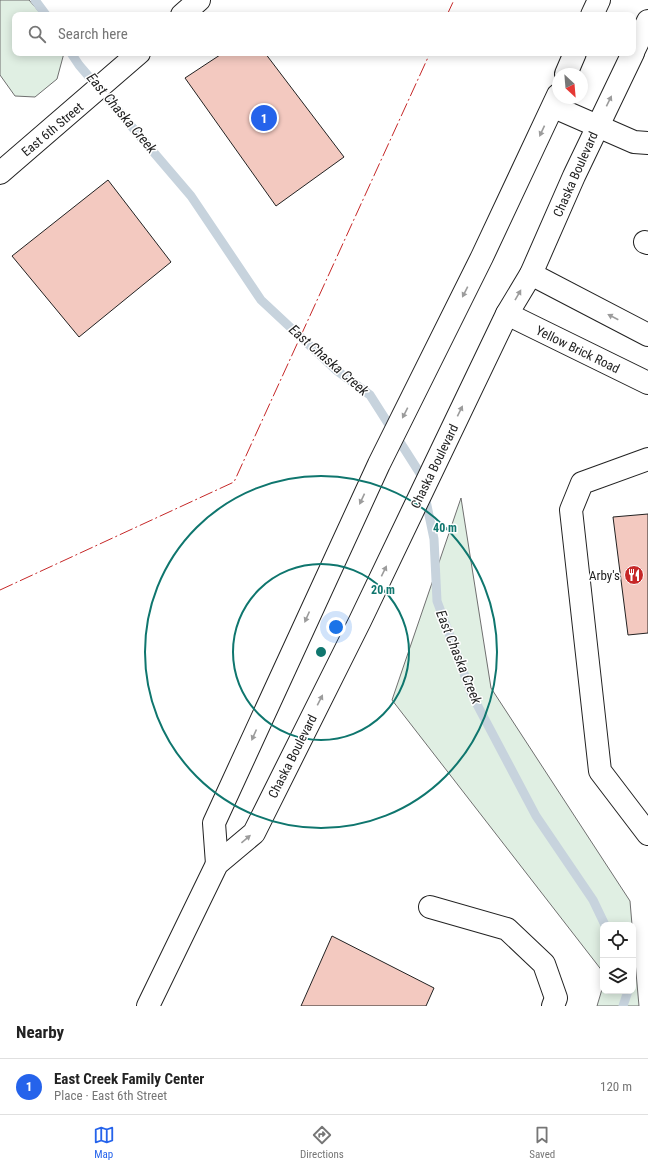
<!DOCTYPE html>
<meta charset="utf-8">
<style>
:root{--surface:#fff;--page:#f6f6f6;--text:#222;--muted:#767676;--line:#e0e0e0;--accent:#2563eb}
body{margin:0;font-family:"Roboto Condensed",sans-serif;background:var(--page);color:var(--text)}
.controls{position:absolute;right:12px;bottom:12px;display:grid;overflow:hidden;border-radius:8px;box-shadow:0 2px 10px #0003}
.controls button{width:36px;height:36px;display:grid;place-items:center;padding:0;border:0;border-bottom:1px solid var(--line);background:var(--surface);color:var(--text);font:20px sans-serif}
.compass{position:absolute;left:552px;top:68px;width:36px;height:36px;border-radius:50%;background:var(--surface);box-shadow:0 2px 10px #0003;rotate:154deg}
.you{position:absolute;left:336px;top:627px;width:14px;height:14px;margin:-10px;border:3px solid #fff;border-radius:50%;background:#1a73e8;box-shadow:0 0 0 6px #1a73e833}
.badge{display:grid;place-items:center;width:26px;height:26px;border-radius:50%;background:var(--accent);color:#fff;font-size:13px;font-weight:700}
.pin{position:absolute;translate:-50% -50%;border:2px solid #fff;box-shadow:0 1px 4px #0006}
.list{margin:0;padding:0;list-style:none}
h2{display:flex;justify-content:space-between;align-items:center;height:52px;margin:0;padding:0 16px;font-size:17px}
h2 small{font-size:13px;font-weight:400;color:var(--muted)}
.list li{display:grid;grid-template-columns:26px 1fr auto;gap:12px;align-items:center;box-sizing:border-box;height:56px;padding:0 16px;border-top:1px solid var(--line)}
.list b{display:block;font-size:15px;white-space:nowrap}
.list p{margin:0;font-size:13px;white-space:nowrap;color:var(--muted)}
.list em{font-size:13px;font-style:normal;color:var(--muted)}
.icon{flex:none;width:22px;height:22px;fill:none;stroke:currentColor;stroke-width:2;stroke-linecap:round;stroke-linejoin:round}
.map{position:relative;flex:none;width:648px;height:1006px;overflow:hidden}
.search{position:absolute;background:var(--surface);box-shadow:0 2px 10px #0003;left:12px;right:12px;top:12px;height:44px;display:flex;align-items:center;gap:10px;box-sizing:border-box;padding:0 14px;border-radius:8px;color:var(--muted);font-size:15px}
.sheet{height:108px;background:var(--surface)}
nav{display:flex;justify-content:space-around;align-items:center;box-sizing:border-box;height:56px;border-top:1px solid var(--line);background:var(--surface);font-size:11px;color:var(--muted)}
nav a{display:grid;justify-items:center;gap:2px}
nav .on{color:var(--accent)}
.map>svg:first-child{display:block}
.green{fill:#e0efe3;stroke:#6f6f6f}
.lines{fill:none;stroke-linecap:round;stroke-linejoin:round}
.stream{stroke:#c7d3dd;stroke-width:9}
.building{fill:#f3c9c0;stroke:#222}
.minor-casing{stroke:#222;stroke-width:24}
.major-casing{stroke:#222;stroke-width:24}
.minor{stroke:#fff;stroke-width:22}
.major{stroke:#fff;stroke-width:22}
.power{stroke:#c62828;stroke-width:1;stroke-dasharray:14 3 2 3;stroke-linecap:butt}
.oneway{fill:#9c9c9c}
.ring{fill:none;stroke:#0f766e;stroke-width:2}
.labels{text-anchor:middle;stroke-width:3;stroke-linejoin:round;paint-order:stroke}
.street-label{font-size:13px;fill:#222;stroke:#fff}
.poi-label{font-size:13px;fill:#222;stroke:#fff;text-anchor:end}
.water-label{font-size:14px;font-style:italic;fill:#222;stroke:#fff}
.centre{fill:#0f766e;stroke:#fff;stroke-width:2}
.ring-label{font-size:12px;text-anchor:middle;font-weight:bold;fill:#0f766e;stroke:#fff;stroke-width:3;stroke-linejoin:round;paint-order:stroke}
</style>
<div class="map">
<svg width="648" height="1006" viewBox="0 0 648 1006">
<rect width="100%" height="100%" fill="#fff"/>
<!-- green -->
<g class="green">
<polygon points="0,0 29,0 42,15 15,15 15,53 64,53 57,79 35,97 15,96 0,75"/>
<polygon points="461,498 491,688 630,901 632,925 603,925 603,972 392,700"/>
<polygon points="633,939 639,1006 597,1006 603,986 603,991 633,991"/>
</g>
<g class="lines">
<!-- stream -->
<g class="stream">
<polyline points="35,0 46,15"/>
<polyline points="71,53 79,65 191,196 261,300 336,370 370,395 421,475 422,483"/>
<polyline points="425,496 434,539 437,601 472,695 536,816 593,900 605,925"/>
<polyline points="623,1006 628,991"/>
</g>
</g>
<!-- building -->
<g class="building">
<polygon points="223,53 265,53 344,157 276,206 185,78"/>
<polygon points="108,180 171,262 79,337 12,256"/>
<polygon points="648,514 648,633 628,635 613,517"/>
<polygon points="332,936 434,988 426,1006 301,1006"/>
</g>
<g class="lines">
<!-- minor casing -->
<g class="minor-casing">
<g id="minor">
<polyline points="182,15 199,0"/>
<polyline points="554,107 634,142 648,143"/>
<polyline points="0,173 139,53"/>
<polyline points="645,242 648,243"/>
<polyline points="531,274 648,335"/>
<polyline points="507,314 648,383"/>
<polyline points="648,459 582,483 571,510 600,771 648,834"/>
<polyline points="430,907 507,929 544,964 556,998 553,1006"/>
</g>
</g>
<!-- major casing -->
<g class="major-casing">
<g id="major">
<polyline points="592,15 599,0"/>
<polyline points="633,52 648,21"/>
<polyline points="566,74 575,53"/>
<polyline points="217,864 214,823 379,464 482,257 558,95"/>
<polyline points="148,1006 217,864 254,833 360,621 507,314 531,274 574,176 633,53"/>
</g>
</g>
<!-- minor -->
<use href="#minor" class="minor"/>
<!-- major -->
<use href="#major" class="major"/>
<!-- power -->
<g class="power">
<polyline points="447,15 454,0"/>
<polyline points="0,590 234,482 430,53"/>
</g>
</g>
<!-- one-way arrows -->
<defs><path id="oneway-solid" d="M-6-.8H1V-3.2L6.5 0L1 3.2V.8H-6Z"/></defs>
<g class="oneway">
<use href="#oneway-solid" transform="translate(609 101) rotate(-64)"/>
<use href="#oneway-solid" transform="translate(542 131) rotate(115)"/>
<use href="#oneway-solid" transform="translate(465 292) rotate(117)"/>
<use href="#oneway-solid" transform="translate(518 295) rotate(-60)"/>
<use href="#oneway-solid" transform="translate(613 317) rotate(-153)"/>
<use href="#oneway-solid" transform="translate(460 411) rotate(-64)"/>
<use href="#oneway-solid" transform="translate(405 413) rotate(117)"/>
<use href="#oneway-solid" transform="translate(362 499) rotate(115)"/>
<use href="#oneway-solid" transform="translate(384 571) rotate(-64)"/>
<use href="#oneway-solid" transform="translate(307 617) rotate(114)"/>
<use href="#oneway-solid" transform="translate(320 700) rotate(-63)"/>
<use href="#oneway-solid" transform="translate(254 735) rotate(114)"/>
<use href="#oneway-solid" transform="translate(246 839) rotate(-40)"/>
</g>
<!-- distance rings -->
<g class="ring">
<circle cx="321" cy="652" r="88"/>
<circle cx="321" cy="652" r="176"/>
</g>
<!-- icons -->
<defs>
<g id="restaurant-disc" transform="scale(1)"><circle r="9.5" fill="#c62828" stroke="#fff"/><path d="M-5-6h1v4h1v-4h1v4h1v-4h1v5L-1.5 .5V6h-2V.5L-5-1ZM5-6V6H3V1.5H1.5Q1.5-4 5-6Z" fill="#fff"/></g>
</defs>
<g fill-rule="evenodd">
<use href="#restaurant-disc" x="634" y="575"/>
</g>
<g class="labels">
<!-- street labels -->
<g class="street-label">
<text transform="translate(52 129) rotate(-40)" y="5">East 6th Street</text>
<text transform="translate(575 174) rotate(-66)" y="5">Chaska Boulevard</text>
<text transform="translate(578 349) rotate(26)" y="5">Yellow Brick Road</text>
<text transform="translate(434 466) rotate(-64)" y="5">Chaska Boulevard</text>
<text transform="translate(292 756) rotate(-63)" y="5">Chaska Boulevard</text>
</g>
<!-- poi labels -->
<g class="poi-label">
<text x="620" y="580">Arby's</text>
</g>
<!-- water labels -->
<g class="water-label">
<text transform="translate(122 113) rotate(50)" y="5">East Chaska Creek</text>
<text transform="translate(329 360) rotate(41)" y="5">East Chaska Creek</text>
<text transform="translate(459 657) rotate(68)" y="5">East Chaska Creek</text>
</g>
</g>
<circle cx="321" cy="652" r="6" class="centre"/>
<g class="ring-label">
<text x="445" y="532">40 m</text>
<text x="383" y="594">20 m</text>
</g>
</svg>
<div class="controls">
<button><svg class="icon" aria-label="locate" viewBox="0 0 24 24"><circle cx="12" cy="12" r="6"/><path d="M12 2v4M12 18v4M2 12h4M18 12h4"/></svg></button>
<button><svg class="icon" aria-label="layers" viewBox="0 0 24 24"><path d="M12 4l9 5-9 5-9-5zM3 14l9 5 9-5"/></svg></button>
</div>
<svg class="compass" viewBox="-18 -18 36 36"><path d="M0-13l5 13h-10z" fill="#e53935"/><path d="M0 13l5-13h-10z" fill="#767676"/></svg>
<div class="you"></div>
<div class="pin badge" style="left:264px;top:118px">1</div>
<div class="search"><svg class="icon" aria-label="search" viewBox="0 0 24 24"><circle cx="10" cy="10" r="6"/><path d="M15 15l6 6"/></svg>Search here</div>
</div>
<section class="sheet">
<h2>Nearby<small></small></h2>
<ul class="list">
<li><span class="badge">1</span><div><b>East Creek Family Center</b><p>Place · East 6th Street</p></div><em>120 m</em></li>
</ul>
</section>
<nav>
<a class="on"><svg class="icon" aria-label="map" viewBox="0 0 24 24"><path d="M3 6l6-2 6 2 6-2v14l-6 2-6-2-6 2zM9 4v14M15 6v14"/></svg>Map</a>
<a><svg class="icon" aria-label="directions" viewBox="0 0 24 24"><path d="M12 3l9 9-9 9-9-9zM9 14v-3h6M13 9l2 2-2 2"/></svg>Directions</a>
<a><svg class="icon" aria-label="saved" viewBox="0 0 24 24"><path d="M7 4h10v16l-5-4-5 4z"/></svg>Saved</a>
</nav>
